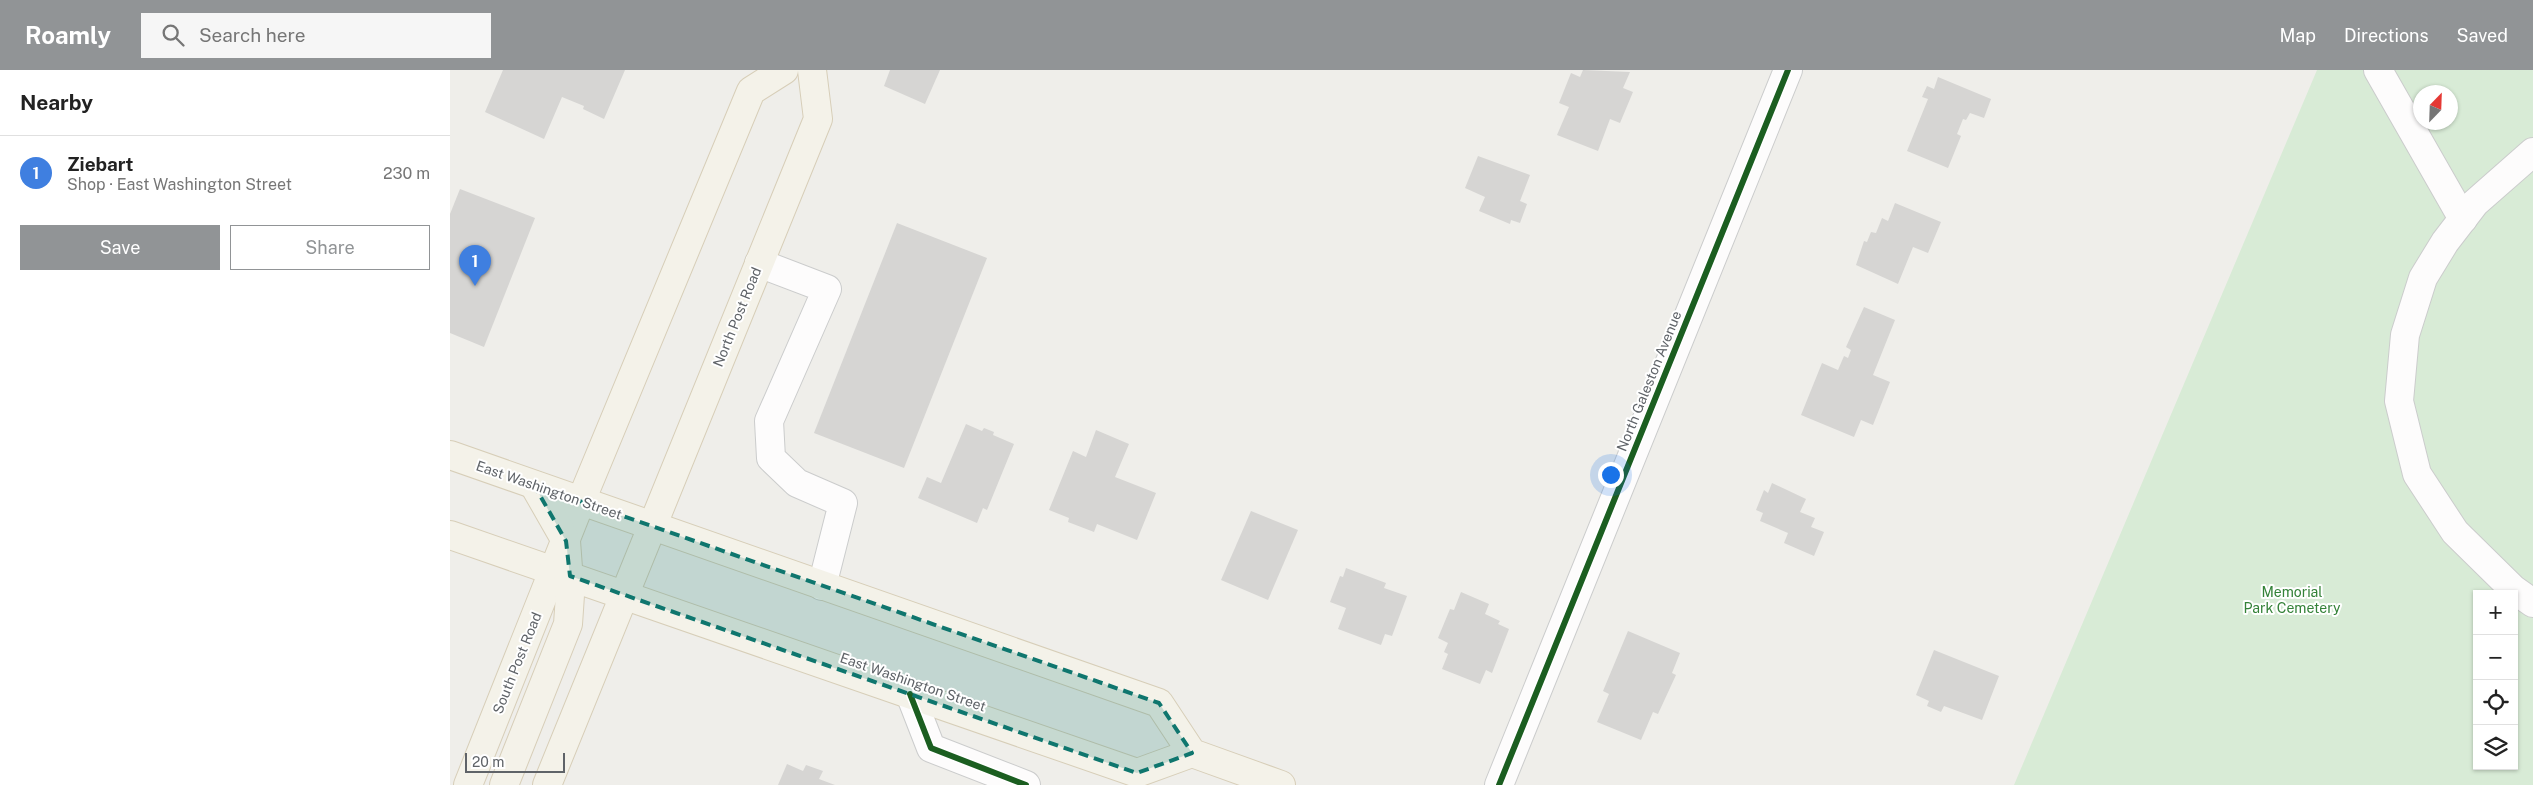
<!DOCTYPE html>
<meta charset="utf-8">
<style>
:root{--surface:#fff;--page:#f6f6f6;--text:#222;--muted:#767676;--line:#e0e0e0;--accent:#919496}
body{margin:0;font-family:"Public Sans",sans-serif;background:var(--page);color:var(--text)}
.controls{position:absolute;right:15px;bottom:15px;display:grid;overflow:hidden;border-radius:0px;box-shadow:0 1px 4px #0004}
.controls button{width:45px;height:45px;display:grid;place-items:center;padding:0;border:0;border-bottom:1px solid var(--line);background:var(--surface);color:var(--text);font:25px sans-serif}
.compass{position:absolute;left:1963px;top:15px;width:45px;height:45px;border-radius:50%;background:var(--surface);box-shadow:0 1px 4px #0004;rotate:23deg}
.scale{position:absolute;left:15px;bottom:12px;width:100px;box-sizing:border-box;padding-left:5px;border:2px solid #5f6368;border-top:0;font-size:14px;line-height:18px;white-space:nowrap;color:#5f6368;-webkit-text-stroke:4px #fff;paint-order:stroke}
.you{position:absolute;left:1160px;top:404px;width:18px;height:18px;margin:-12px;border:4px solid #fff;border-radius:50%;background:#1a73e8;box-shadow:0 0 0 8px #1a73e833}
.badge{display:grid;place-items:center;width:32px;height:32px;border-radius:50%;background:var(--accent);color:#fff;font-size:16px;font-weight:700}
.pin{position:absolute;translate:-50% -41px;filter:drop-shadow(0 1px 2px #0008)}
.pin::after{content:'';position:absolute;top:26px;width:18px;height:15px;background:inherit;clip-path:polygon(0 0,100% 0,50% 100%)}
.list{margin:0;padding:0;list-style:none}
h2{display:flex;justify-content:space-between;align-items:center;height:65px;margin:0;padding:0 20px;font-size:21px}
h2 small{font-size:16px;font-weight:400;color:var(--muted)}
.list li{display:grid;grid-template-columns:32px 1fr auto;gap:15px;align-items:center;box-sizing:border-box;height:75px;padding:0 20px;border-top:1px solid var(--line)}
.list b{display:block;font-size:19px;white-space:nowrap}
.list p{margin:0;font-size:16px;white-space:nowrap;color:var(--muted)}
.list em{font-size:16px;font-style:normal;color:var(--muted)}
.actions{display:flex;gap:10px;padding:15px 20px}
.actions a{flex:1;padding:11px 0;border:1px solid var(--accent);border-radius:0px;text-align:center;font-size:18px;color:var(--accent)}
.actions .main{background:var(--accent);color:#fff}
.icon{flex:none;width:28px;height:28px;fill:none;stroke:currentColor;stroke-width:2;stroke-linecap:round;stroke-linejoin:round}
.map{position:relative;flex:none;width:2083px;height:715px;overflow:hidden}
header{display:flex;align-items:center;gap:30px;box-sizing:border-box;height:70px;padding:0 25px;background:var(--accent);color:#fff}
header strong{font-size:24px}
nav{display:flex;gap:28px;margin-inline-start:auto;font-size:18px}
.search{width:350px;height:45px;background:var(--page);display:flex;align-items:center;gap:12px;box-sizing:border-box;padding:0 18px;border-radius:0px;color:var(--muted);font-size:19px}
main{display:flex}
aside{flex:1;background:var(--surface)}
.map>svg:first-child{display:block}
.green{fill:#d8ebd6;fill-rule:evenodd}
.building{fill:#d6d5d3}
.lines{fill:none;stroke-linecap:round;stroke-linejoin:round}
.minor-casing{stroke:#cbcccc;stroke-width:30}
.major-casing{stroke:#d7ceb8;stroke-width:30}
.minor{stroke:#fdfcfc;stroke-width:28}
.major{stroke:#f4f2e9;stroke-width:28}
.cycleway-casing{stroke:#fff;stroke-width:9}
.cycleway{stroke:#1b5e20;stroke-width:6}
.marked{fill:#0f766e;fill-opacity:0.2;stroke:#0f766e;stroke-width:4;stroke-dasharray:10 6;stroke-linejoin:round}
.labels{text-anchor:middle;stroke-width:4;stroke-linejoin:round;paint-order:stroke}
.street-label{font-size:14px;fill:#5f6368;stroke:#fff}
.park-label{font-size:14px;fill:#348238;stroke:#fff}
</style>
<header>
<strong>Roamly</strong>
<div class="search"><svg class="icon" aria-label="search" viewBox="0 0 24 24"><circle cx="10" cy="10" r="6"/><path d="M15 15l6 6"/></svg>Search here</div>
<nav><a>Map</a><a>Directions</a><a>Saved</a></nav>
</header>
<main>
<aside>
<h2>Nearby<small></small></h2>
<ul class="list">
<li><span class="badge" style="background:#3f7fe0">1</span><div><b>Ziebart</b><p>Shop · East Washington Street</p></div><em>230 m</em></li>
</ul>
<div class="actions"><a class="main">Save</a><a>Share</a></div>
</aside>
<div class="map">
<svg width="2083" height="715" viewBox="0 0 2083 715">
<rect width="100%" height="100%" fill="#efeeea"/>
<!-- green -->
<path class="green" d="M1867 0H2083V715H1564ZM1970 22H2000V52H1970ZM2027 524H2064V696H2027Z"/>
<!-- building -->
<g class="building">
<polygon points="53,0 175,0 154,49 133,39 134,36 112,27 94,69 35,42"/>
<polygon points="440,0 490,0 475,34 434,16"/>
<polygon points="1133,0 1180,2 1173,18 1183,22 1170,53 1160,49 1148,81 1107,65 1119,37 1109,33 1121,3 1130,7"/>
<polygon points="1488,7 1541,29 1534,48 1520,43 1516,50 1513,49 1507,64 1511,66 1498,98 1457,81 1478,29 1472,27 1477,16 1484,19"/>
<polygon points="1028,86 1080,105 1070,131 1077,134 1070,153 1061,150 1060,154 1029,141 1035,127 1015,118"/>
<polygon points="10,119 85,148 34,277 0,263 0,144"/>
<polygon points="1445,133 1491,152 1478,183 1463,177 1448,214 1406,195 1414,171 1417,172 1421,162 1426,163 1432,148 1438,151"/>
<polygon points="447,153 537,188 454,398 364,363"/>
<polygon points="1414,237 1445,250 1423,305 1440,312 1423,355 1411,350 1404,367 1351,345 1372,293 1388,300 1394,286 1398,288 1401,280 1396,277"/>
<polygon points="516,354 532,361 534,358 544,362 543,365 564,374 537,440 533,438 527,453 468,428 477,407 491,413"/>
<polygon points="646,360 679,374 665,407 706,423 687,470 647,454 644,462 618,452 619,448 599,440 623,381 636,387"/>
<polygon points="1322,413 1356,429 1350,442 1365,448 1361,457 1374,462 1364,486 1334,473 1338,463 1310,451 1313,443 1306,440 1314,420 1318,423"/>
<polygon points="801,441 848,460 818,530 771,510"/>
<polygon points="896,498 936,513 934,518 957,526 942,566 935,564 931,575 888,559 896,538 880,532 890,506 893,507"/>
<polygon points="1011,522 1039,534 1035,544 1050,551 1048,554 1059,559 1042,603 1036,600 1030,614 992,599 998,584 994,582 998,573 988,568 1000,539 1004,540"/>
<polygon points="1178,561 1230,583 1222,603 1226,605 1208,644 1203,642 1191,670 1147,652 1159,624 1153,621"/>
<polygon points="1484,580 1549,606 1532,650 1494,636 1491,642 1477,636 1479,631 1466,625"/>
<polygon points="337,694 353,701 356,695 373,701 369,709 385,715 328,715"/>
</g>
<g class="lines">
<!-- minor casing -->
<g class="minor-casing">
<g id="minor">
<polyline points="1928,0 2013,149"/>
<polyline points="2083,82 2025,133 1995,172 1973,208 1955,265 1949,331 1967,404 2005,462 2063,519 2083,533"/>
<polyline points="309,193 377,219 319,351 321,388 347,413 393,433 372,516"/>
<polyline points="460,624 481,678 576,715"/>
<polyline points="1049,715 1338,0"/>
</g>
</g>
<!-- major casing -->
<g class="major-casing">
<g id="major">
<polyline points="0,385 709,633 742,683 831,715"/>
<polyline points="0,465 687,703 742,683"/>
<polyline points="18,715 131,431 301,21 334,0"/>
<polyline points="54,715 118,554 120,525 116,471 84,415"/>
<polyline points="97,715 368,49 362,0"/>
</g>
</g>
<!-- minor -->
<use href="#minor" class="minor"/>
<!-- major -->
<use href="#major" class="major"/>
<!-- cycleway casing -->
<g class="cycleway-casing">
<g id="cycleway">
<polyline points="460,624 481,678 576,715"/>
<polyline points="1049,715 1338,0"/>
</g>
</g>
<!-- cycleway -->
<use href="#cycleway" class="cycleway"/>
</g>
<!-- marked area -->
<path class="marked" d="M84 415 709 633 742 683 687 703 120 506 116 471Z"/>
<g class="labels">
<!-- street labels -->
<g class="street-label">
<text transform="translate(287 247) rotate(-68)" y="5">North Post Road</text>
<text transform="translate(1199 311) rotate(-68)" y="5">North Galeston Avenue</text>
<text transform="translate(99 420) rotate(19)" y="5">East Washington Street</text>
<text transform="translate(67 593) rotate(-68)" y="5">South Post Road</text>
<text transform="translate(463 612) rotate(19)" y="5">East Washington Street</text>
</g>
<!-- park labels -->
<g class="park-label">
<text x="1842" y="527">Memorial<tspan x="1842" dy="16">Park Cemetery</tspan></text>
</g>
</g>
</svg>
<div class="controls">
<button>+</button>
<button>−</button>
<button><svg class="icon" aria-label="locate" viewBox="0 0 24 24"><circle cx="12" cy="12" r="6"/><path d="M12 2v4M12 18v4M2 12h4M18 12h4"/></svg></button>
<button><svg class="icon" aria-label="layers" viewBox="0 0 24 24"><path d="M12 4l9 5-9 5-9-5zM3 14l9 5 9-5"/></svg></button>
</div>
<svg class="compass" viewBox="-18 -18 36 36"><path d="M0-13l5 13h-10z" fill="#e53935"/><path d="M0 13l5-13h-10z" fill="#767676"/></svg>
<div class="scale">20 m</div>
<div class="you"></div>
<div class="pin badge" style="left:25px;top:216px;background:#3f7fe0">1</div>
</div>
</main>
